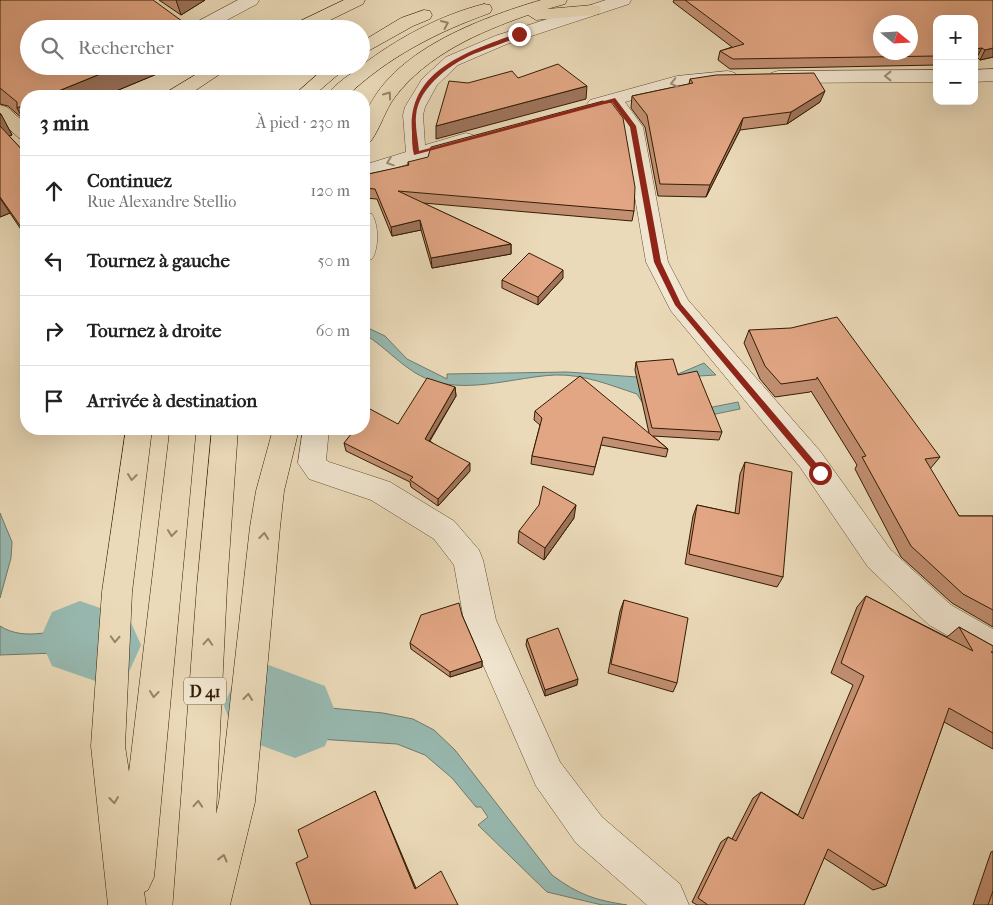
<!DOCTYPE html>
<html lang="fr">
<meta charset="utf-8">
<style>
:root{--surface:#fff;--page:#f6f6f6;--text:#222;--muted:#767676;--line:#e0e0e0}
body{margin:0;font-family:"IM FELL French Canon",serif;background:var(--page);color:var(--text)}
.controls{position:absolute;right:15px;top:15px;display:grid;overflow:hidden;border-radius:10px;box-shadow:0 5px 20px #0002}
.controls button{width:45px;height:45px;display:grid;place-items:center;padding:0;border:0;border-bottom:1px solid var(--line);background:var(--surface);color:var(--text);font:25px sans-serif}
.compass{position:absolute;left:873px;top:15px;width:45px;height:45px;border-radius:50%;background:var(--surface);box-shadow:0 5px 20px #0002;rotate:108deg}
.stop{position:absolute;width:15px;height:15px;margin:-11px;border:4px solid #8f2418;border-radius:50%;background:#fff}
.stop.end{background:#8f2418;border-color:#fff;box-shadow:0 1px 5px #0008}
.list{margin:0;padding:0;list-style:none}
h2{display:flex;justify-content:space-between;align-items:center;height:65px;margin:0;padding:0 20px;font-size:21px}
h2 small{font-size:16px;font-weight:400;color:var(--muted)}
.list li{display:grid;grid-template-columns:32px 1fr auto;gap:15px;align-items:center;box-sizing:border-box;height:70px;padding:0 20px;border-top:1px solid var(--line)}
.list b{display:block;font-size:19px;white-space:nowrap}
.list p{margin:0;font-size:16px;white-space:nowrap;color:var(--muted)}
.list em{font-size:16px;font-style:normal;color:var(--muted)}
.icon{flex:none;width:28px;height:28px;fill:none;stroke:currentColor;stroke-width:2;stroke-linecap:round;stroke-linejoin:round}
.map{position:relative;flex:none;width:993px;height:905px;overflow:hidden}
.search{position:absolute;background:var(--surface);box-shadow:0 5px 20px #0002;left:20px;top:20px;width:350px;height:55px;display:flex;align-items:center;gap:12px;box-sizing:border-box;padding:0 18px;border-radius:28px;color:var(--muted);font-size:19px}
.panel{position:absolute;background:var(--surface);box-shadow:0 5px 20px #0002;left:20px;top:90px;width:350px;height:345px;border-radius:20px}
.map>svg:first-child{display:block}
.water{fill:#98bab2;stroke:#707b6b}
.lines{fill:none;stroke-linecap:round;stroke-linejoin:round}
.river{fill:#98bab2;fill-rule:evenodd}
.minor-casing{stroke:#614c2e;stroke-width:1}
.major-casing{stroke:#331c00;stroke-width:1}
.highway-casing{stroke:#331c00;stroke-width:1}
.minor{fill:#f2e7d2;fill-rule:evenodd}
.major{fill:#ebdab9;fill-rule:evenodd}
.highway{fill:#ebdab9;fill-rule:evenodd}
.wall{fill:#c28f72;stroke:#331c00}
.shaded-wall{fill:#9e745c;stroke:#331c00}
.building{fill:#e2a684;stroke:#331c00;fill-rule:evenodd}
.oneway{stroke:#988466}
.oneway2{stroke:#9c8c74}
.route{fill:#8f2418}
.labels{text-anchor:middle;stroke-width:5;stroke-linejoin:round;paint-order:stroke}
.shield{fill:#f2e7d2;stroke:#6c593f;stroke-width:1}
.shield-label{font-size:16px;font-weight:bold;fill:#331c00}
</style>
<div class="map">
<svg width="993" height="905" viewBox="0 0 993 905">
<rect width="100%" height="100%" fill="#ebdab9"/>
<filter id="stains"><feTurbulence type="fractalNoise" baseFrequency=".004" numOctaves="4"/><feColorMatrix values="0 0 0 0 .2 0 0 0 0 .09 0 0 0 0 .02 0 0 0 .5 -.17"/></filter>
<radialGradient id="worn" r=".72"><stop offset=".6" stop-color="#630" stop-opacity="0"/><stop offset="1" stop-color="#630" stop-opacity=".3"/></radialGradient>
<!-- water -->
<g class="water">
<path d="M364 326 385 336 407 359 447 379V374L567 372 637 377 678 374 704 363 716 375 648 379 662 417 738 402 740 409 657 426 637 394C610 385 583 374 555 375 515 377 472 393 433 381 406 373 388 348 364 334Z"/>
<polygon points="0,513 12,542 11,558 0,598"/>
<path d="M83 625 75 655 56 653 0 655V626C25 642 56 630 83 625Z"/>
<path d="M299 705 383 713 413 719 434 730 455 750 552 875C579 895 595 900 627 905H602L547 892 478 825 488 817 481 807H476L452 778 425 755 397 744 318 739 288 731Z"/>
</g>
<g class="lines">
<!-- river -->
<g class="river">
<polygon points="80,601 129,618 141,645 129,672 101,683 52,666 40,639 52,612"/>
<polygon points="266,664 325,686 337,716 325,746 295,758 236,736 224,706 236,676"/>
</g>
<!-- minor casing -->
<g class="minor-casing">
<g id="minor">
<polygon points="238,0 259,0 257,4 210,29 189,29 191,25"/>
<polygon points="606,0 631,0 629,4 507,44 458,65 437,85 425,107 423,115 425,145 466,133 473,135 476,139 473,143 364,178 364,165 406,152 403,115 405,107 422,79 446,57 495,36"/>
<polygon points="993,69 993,81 974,82 974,70"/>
<polygon points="937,70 937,82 778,83 771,81 769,77 771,73 778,71"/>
<polygon points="728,71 735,73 737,77 735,81 678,87 625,102 643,127 668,262 688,300 820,451 890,549 951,605 993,629 993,661 929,625 868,567 800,467 671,311 646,262 623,127 608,107 597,110 590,108 587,104 590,100 677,76"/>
<path d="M364 212 372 214C379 226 379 248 372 259L364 262Z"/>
<polygon points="303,429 329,429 326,460 329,462 390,482 454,521 479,550 483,560 496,620 560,762 602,817 680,884 689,905 647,905 576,843 536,786 464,621 454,565 434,539 371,500 309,479 298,463"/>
</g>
</g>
<!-- major casing -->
<g class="major-casing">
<g id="major">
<polygon points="344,0 365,0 363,4 312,29 290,29 292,25"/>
<polygon points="210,66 232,66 187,96 165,96 167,92"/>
<polygon points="0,105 7,107 26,124 26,140 19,138 0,121"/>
</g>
</g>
<!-- highway casing -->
<g class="highway-casing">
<g id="highway">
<path d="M541 0H567L565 4 547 9 593 5 599 6 601 10 599 14 593 15 536 20 528 15C479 32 427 55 395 97 385 110 381 127 371 141L364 143C364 135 362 124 365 116 389 51 481 18 541 0Z"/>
<path d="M484 4 490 5 492 9 490 13C437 32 388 57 347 96H327C335 83 350 75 361 66 396 39 440 15 484 4Z"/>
<polygon points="424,10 430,11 432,15 430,19 413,26 361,55 361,42 401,18"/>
<polygon points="327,66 348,66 313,96 293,96"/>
<polygon points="126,429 152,429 132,592 125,746 129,772 170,429 196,429 154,877 148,890 144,892 146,905 108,905 91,746 102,592"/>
<polygon points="212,429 238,429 227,586 216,814 219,802 250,527 256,491 273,429 299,429 284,491 280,527 255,802 230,905 173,905 197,586"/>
</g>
</g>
<!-- minor -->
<use href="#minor" class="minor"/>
<!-- major -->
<use href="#major" class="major"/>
<!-- highway -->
<use href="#highway" class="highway"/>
</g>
<!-- wall -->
<g class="wall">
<polygon points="0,0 29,66 176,66 104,96 26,96 23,119 8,106 0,104"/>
<polygon points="159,0 205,0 181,15"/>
<polygon points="674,0 993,0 993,57 980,60 977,57 974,58 974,19 937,19 937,65 730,69 718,60 720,51 732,47 673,2"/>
<polygon points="690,79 820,102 787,124 740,130 706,197 658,196 645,127 631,108 632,96 689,84"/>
<polygon points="0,113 12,135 9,136 26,154 26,237 10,213 0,217"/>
<polygon points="408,162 634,211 632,221 423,203 511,244 511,254 432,268 421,230 392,236 377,199 364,198 364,175 408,166"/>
<polygon points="563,278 538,305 502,288 502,280"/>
<polygon points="749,330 940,457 930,469 959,516 993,516 993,627 952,603 901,557 855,469 857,465 811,391 810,392 775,397 760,379 744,343"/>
<polygon points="636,362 678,375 722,432 719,440 653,436 668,449 666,457 601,445 593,475 531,464 532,456 540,425 534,420 535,411 649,433 635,370"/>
<polygon points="455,387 456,396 430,441 470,471 438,506 411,487 410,482 346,451 344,443 398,424"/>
<polygon points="745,462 783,577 777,587 685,564 693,516 697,505 735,513 740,474"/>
<polygon points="574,518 544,560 518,543 519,531"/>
<polygon points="866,596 947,637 959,627 993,646 993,749 944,722 886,886 873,890 824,858 804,905 697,905 692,902 721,842 728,837 732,839 753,798 761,792 798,815 853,685 831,673 857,607"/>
<polygon points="624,600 677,683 673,692 608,673 620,611"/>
<polygon points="462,615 482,661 482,667 450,677 411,649 410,643"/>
<polygon points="527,639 577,685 545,696 526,645"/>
<polygon points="993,851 993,905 973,905 991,852"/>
</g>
<!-- shaded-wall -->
<g class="shaded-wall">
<polygon points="176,0 205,0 181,15"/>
<polygon points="982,48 977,57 974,58 974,49"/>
<polygon points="993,48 993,57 980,60 985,50"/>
<polygon points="120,66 176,66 104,96 46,96"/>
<polygon points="587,86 586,99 436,139 436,126"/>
<polygon points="825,91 820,102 787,124 791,112"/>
<polygon points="26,104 26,125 17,108"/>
<polygon points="1,114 12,135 4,138 0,132 0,115"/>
<polygon points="743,118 740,130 706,197 710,185"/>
<polygon points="0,198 10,213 0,217"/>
<polygon points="420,220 421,230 392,236 391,227"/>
<polygon points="511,244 511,254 432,268 431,258"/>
<polygon points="563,270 563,278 538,305 538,297"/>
<polygon points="455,387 456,396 426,446 425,439"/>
<polygon points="470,463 470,471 438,506 438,499"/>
<polygon points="576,505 574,518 544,560 545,548"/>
<polygon points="482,661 482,667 450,677 450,672"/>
<polygon points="578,679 577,685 545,696 545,690"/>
<polygon points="375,791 378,798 418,893 415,889"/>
</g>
<!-- building -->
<g class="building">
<polygon points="0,0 153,0 193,29 29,29 29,66 120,66 46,96 26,96 26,104 17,108 17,102 0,88"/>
<path d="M685 0H993V48L985 50 982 48 974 49V19H937V56L733 59 720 51 744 44ZM880 22H910V52H880Z"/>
<polygon points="558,64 587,86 436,126 449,81 468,83 512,71 518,78"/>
<polygon points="814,73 825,91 791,112 743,118 710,185 660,184 647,115 632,96 693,83 690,79 716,75"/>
<polygon points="603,101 606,103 611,102 623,118 635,187 634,211 398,191 511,244 431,258 420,220 391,227 375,189 364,188 364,175 409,165 408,162 428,157 431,147"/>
<polygon points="0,126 26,154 26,234 0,197"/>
<polygon points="529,253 563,270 538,297 502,280"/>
<polygon points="837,317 940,457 925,459 959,516 993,516 993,610 963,594 911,546 862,457 866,456 817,377 817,379 781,384 765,366 749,330 791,328"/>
<polygon points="673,359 678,375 697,371 722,432 652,428 636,362"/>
<polygon points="580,376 668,449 603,437 595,467 532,456 542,418 535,411"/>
<polygon points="427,378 455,387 425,439 470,463 438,499 410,480 413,477 344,443 355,429 364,429 364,418 370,409 398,424"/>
<polygon points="745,462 792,472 783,577 689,554 697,505 739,514"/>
<polygon points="543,486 576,505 545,548 519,531 539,505"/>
<polygon points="866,596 973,651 959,627 993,646 993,652 991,652 993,653 993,733 949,708 886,886 828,849 804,905 708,905 698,898 728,837 736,841 761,792 803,819 864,676 841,663"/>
<polygon points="624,600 688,618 677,683 611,664"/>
<polygon points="459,603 462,615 482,661 450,672 410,643 421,615"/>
<polygon points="558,628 578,679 545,690 527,639"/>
<polygon points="375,791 415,889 441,871 458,905 311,905 296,863 308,857 298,830"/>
<polygon points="993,891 993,905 988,905"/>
</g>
<!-- one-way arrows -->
<defs><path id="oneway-chevron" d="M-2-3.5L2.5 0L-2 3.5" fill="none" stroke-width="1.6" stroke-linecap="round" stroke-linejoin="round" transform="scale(1.25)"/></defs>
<g class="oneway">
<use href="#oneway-chevron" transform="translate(445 24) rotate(-24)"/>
<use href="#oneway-chevron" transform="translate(388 95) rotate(-54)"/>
<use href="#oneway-chevron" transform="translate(132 477) rotate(97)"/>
<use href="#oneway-chevron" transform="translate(172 533) rotate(96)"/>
<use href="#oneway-chevron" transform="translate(264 536) rotate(-84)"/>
<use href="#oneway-chevron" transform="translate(115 639) rotate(93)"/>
<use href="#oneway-chevron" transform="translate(208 642) rotate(-86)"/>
<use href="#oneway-chevron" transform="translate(154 694) rotate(96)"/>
<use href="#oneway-chevron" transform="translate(248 697) rotate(-84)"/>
<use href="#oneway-chevron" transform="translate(114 800) rotate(83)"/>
<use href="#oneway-chevron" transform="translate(198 804) rotate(-86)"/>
<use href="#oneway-chevron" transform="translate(223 858) rotate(-76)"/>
</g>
<g class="oneway2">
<use href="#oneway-chevron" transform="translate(888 76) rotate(180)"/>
<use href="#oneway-chevron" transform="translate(674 83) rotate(167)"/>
<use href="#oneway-chevron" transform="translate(390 162) rotate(161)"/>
</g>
<!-- route -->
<path class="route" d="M518 33 522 34C510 42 493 46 479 52 454 61 418 86 416 116 415 127 418 139 419 151L615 98 636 126 661 262 681 304 822 470V475H817L675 305 654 262 630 127 612 102 414 155C412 148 412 139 412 132 407 69 470 51 518 33Z"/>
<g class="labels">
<!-- shield labels -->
<rect class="shield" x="184" y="677.5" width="42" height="27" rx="4"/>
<g class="shield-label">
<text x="205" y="697">D 41</text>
</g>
</g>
<rect width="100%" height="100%" filter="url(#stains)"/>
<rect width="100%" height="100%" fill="url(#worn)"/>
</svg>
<div class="controls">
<button>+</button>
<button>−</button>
</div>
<svg class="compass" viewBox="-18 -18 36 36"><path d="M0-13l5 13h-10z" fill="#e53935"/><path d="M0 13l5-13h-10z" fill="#767676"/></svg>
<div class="stop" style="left:820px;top:473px"></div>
<div class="stop end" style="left:519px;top:34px"></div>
<div class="search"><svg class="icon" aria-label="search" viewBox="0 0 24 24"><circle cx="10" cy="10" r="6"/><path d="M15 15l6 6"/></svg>Rechercher</div>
<section class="panel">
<h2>3 min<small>À pied · 230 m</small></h2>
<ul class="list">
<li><svg class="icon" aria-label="ahead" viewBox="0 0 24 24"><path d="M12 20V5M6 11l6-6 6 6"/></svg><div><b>Continuez</b><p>Rue Alexandre Stellio</p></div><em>120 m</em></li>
<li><svg class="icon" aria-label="left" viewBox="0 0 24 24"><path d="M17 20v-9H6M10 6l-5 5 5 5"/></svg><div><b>Tournez à gauche</b></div><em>50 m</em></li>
<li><svg class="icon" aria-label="right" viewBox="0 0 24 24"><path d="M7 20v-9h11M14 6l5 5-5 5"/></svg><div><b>Tournez à droite</b></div><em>60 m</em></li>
<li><svg class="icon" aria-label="arrive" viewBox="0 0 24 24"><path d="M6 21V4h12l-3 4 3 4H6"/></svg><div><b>Arrivée à destination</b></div></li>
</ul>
</section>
</div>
